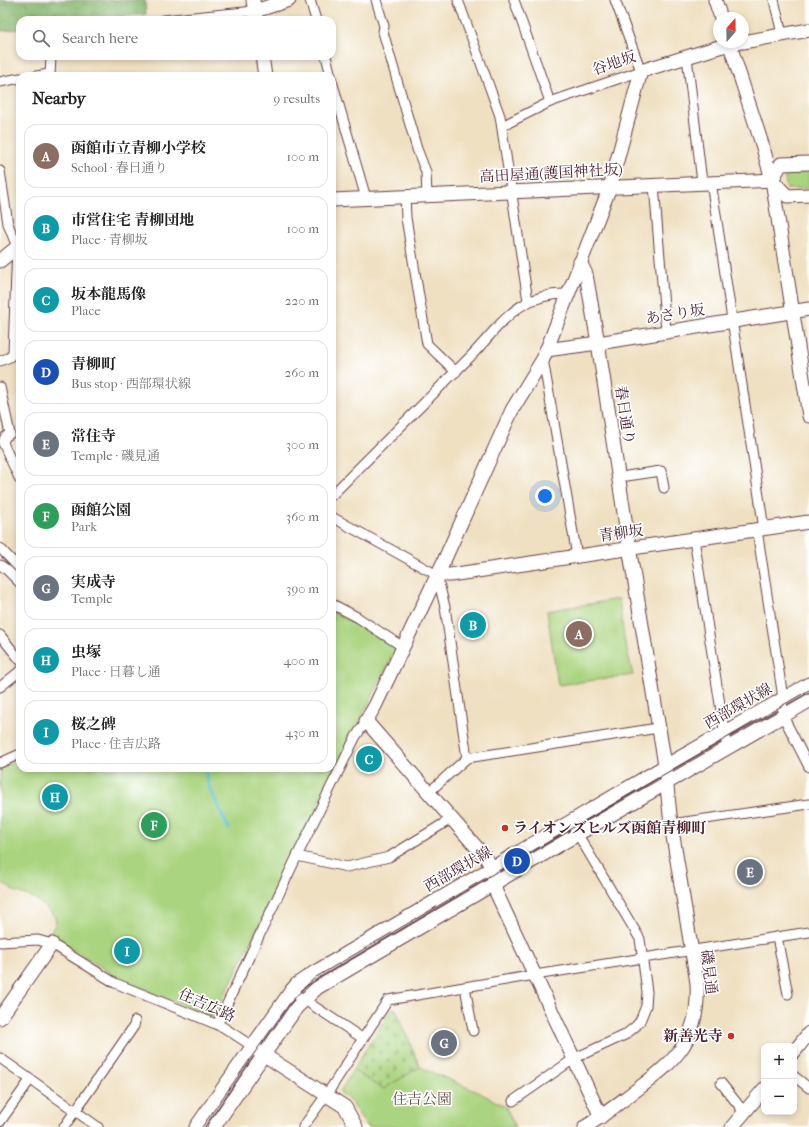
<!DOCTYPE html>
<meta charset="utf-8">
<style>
:root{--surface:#fff;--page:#f2f2f2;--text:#222;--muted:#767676;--line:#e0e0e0;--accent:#b45309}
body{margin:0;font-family:"IM FELL French Canon","Noto Serif JP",serif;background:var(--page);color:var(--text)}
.controls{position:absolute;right:12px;bottom:12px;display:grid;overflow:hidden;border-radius:8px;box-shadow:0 2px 6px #0003}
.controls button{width:36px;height:36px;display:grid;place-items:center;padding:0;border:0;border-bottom:1px solid var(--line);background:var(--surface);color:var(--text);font:20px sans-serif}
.compass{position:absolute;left:713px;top:12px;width:36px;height:36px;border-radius:50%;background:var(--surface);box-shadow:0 2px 6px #0003;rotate:20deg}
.you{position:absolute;left:545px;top:496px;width:14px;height:14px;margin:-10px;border:3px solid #fff;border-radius:50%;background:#1a73e8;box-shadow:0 0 0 6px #1a73e833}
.badge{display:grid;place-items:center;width:26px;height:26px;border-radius:50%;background:var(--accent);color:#fff;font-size:13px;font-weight:700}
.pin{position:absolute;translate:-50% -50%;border:2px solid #fff;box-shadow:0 1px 4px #0006}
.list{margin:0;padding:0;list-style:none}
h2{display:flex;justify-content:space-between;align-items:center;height:52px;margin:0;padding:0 16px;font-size:17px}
h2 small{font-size:13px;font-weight:400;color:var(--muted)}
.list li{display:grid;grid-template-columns:26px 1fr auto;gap:12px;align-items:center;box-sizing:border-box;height:64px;margin:0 8px 8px;padding:0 8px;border:1px solid var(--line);border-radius:12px}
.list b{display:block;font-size:15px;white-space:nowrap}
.list p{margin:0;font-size:13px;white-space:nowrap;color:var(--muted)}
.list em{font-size:13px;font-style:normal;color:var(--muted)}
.icon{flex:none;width:22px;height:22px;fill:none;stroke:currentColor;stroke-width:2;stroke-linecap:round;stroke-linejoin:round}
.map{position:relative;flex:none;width:809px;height:1127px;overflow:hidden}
.search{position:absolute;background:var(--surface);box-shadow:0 2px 6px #0003;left:16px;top:16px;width:320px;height:44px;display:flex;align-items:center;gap:10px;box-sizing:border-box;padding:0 14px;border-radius:12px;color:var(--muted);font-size:15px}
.panel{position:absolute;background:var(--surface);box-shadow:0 2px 6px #0003;left:16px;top:72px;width:320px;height:700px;border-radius:12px}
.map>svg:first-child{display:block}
.forest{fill:url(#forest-crowns);stroke:#686a4c}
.cemetery{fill:url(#cemetery-stones);stroke:#7a7a55}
.green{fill:#aad47f;stroke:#7a7a55}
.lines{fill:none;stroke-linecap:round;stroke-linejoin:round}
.stream{stroke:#62c6e0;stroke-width:3}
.street-casing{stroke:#633c42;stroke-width:11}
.secondary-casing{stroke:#633c42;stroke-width:15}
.street{stroke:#fff;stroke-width:9}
.secondary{stroke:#fff;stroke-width:13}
.tram{stroke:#4a1f2b;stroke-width:1}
.poi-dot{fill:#c8321e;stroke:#fff;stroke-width:1.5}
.labels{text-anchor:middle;stroke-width:3.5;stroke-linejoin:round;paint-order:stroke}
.street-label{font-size:15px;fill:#4a1f2b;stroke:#fff}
.poi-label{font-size:15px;font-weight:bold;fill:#4a1f2b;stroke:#fff;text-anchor:start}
.park-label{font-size:15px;fill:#675544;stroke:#fff}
</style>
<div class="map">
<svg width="809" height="1127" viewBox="0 0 809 1127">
<defs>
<pattern id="forest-crowns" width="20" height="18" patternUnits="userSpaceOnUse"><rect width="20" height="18" fill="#87b66e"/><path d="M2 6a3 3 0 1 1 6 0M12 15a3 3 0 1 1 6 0" fill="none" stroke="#70935b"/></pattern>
<pattern id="cemetery-stones" width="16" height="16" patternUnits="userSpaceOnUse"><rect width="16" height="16" fill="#aad47f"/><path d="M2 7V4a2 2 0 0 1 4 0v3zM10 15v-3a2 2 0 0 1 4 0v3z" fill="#94b66e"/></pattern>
</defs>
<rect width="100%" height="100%" fill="#fff"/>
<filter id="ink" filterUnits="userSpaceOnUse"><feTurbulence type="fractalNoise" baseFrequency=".025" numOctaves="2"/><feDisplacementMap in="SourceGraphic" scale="8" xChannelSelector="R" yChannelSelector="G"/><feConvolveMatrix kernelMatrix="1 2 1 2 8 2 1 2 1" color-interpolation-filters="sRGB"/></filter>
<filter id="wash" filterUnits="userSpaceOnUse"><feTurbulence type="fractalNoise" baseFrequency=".012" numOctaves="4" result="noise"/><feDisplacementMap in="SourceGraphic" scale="16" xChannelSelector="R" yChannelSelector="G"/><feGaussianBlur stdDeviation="0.9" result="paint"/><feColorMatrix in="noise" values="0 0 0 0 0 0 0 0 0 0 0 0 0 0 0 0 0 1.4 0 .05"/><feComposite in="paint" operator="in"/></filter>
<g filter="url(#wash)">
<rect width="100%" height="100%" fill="#efe0c1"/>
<!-- forest -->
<polygon class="forest" points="0,0 145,0 146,14 94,20 20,20 20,29 0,31"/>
<!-- cemetery -->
<polygon class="cemetery" points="391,1009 396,1009 420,1067 383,1089 353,1070"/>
<!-- green -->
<g class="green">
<polygon points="809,168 809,188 787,189 783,169"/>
<polygon points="619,599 624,638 633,675 558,685 547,611"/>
<polygon points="332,611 396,648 213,1018 124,981 48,935 55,925 56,921 55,917 49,910 34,898 14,891 0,881 0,768 20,757 20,768 332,768"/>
<polygon points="420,1067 480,1093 506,1107 515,1127 367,1127 352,1103 340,1092 353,1070 383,1089"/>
</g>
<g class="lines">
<!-- stream -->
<polyline class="stream" points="205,768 209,787 229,829"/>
</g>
</g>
<g filter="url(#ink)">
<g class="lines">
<!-- street casing -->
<g class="street-casing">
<g id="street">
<polyline points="310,0 316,20"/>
<polyline points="376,0 384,26 383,32 417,149 426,172 427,195"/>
<polyline points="458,0 500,116 528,301"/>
<polyline points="514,0 550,102"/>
<polyline points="774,0 782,34"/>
<polyline points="163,20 255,11"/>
<polyline points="326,56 331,76"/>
<polyline points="687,57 702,182"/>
<polyline points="36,76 50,74"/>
<polyline points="50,76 51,56"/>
<polyline points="332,81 366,198"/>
<polyline points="0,82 20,78"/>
<polyline points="502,126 550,102 641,71 615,0"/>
<polyline points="0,171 8,224 17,247 13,352 10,357 0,361"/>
<polyline points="711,182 764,529"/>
<polyline points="654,185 666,331"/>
<polyline points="405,196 406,218 427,344 456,372"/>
<polyline points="543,359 577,556"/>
<polyline points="0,387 10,434 5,437 3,443 20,480"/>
<polyline points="627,476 661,471 664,488"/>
<path d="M332 495 471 356C502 324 517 293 568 294"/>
<polyline points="332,517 437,575 445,607 467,758"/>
<polyline points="757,530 782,691 783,716 809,767"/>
<polyline points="694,539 727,749"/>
<polyline points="0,548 20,569"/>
<polyline points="0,565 6,569 20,583"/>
<polyline points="332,604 357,617 403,647"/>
<polyline points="0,635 20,660"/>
<polyline points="0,687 20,671"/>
<polyline points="0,763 20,754"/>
<polyline points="428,793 467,758 658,728"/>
<polyline points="671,824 809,804"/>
<polyline points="297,856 347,867 389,857 451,819"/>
<polyline points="777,937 788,994"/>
<polyline points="0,942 38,940 52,944 115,983 223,1027 252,1046"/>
<polyline points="465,987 473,1031"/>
<polyline points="291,991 362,1038"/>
<polyline points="217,1025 297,856 355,738 366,721"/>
<polyline points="0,1058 98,1127"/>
<polyline points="794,1076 809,1088"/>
<polyline points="721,1083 744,1112"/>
<polyline points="513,1101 575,1058 625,1035 636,1026 640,1021 646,1006 647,992 640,939 571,823"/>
<polyline points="0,1122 30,1080"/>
<polyline points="64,1127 134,1026 135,1021"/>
<polyline points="303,1127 327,1094 388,1000 535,975 809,932"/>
</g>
</g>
<!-- secondary casing -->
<g class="secondary-casing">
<g id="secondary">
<polyline points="253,0 256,20"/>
<polyline points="715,0 721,18"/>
<polyline points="255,11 289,0"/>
<polyline points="729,42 762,144 772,180 809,416"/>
<polyline points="743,42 809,30"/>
<polyline points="262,56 265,76"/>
<polyline points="772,180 781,164 809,163"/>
<polyline points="772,180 787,196 809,195"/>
<polyline points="332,200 772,180"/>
<polyline points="0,261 17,247 20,241"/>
<path d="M580 262 586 274 598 343 631 559 664 759 671 824 697 983C700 1039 677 1060 635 1091 619 1103 603 1116 585 1127"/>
<polyline points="546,350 598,343 809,309"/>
<polyline points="437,575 450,575 809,522"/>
<polyline points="0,1018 52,944"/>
<polyline points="258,1051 345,1107 356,1127"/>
<polyline points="794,1052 809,1033"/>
<polyline points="601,1117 496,892 492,868 486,858 366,721 375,706 443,563 512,410 543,359 610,187 641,71 719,47 741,42"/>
<polyline points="196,1127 291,991 297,984 315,972 665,766 809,684"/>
<polyline points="214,1127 297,1007 317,988 578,834 809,701"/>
<polyline points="732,1127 764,1089"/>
</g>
</g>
<!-- street -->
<use href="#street" class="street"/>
<!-- secondary -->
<use href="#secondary" class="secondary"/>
<!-- tram -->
<polyline class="tram" points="202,1127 290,1003 306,986 316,977 809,690"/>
</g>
</g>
<!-- markers -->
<g class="poi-dot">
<circle cx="505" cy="828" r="4"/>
<circle cx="731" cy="1036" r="4"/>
</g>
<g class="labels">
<!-- street labels -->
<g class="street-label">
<text transform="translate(614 63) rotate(-19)" y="5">谷地坂</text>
<text transform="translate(551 173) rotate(-3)" y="5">高田屋通(護国神社坂)</text>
<text transform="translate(675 314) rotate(-9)" y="5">あさり坂</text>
<text transform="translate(625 415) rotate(81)" y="5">春日通り</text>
<text transform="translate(621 533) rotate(-8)" y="5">青柳坂</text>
<text transform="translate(738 706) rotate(-30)" y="5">西部環状線</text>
<text transform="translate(458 869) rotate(-30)" y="5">西部環状線</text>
<text transform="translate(709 972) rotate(83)" y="5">磯見通</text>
<text transform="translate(207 1005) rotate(24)" y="5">住吉広路</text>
</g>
<!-- poi labels -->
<g class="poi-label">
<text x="513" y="833">ライオンズヒルズ函館青柳町</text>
<text x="723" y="1041" text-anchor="end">新善光寺</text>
</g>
<!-- park labels -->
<g class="park-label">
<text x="422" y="1104">住吉公園</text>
</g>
</g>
</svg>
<div class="controls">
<button>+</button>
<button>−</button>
</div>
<svg class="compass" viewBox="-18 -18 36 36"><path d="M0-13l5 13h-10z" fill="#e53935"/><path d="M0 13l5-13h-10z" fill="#767676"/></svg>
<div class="you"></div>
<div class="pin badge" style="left:579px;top:634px;background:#8d6e63">A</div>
<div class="pin badge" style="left:473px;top:625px;background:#0f9aa8">B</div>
<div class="pin badge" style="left:369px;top:759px;background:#0f9aa8">C</div>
<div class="pin badge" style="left:517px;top:861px;background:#1a4fb4">D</div>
<div class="pin badge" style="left:750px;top:872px;background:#6b7280">E</div>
<div class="pin badge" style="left:154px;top:825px;background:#2e9e5b">F</div>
<div class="pin badge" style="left:444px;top:1043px;background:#6b7280">G</div>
<div class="pin badge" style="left:55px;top:797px;background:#0f9aa8">H</div>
<div class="pin badge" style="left:127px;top:951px;background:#0f9aa8">I</div>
<div class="search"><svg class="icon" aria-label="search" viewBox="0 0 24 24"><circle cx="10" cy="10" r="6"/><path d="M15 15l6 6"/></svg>Search here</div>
<section class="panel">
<h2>Nearby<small>9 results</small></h2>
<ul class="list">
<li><span class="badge" style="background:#8d6e63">A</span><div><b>函館市立青柳小学校</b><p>School · 春日通り</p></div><em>100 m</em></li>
<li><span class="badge" style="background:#0f9aa8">B</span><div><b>市営住宅 青柳団地</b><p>Place · 青柳坂</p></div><em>100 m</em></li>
<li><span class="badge" style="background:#0f9aa8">C</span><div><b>坂本龍馬像</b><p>Place</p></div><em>220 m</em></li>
<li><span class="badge" style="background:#1a4fb4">D</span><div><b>青柳町</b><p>Bus stop · 西部環状線</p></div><em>260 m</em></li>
<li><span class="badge" style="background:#6b7280">E</span><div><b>常住寺</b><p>Temple · 磯見通</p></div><em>300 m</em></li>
<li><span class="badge" style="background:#2e9e5b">F</span><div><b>函館公園</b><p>Park</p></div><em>360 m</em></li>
<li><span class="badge" style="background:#6b7280">G</span><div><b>実成寺</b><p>Temple</p></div><em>390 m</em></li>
<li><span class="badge" style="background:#0f9aa8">H</span><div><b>虫塚</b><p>Place · 日暮し通</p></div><em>400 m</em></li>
<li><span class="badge" style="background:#0f9aa8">I</span><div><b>桜之碑</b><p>Place · 住吉広路</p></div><em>430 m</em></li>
</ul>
</section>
</div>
